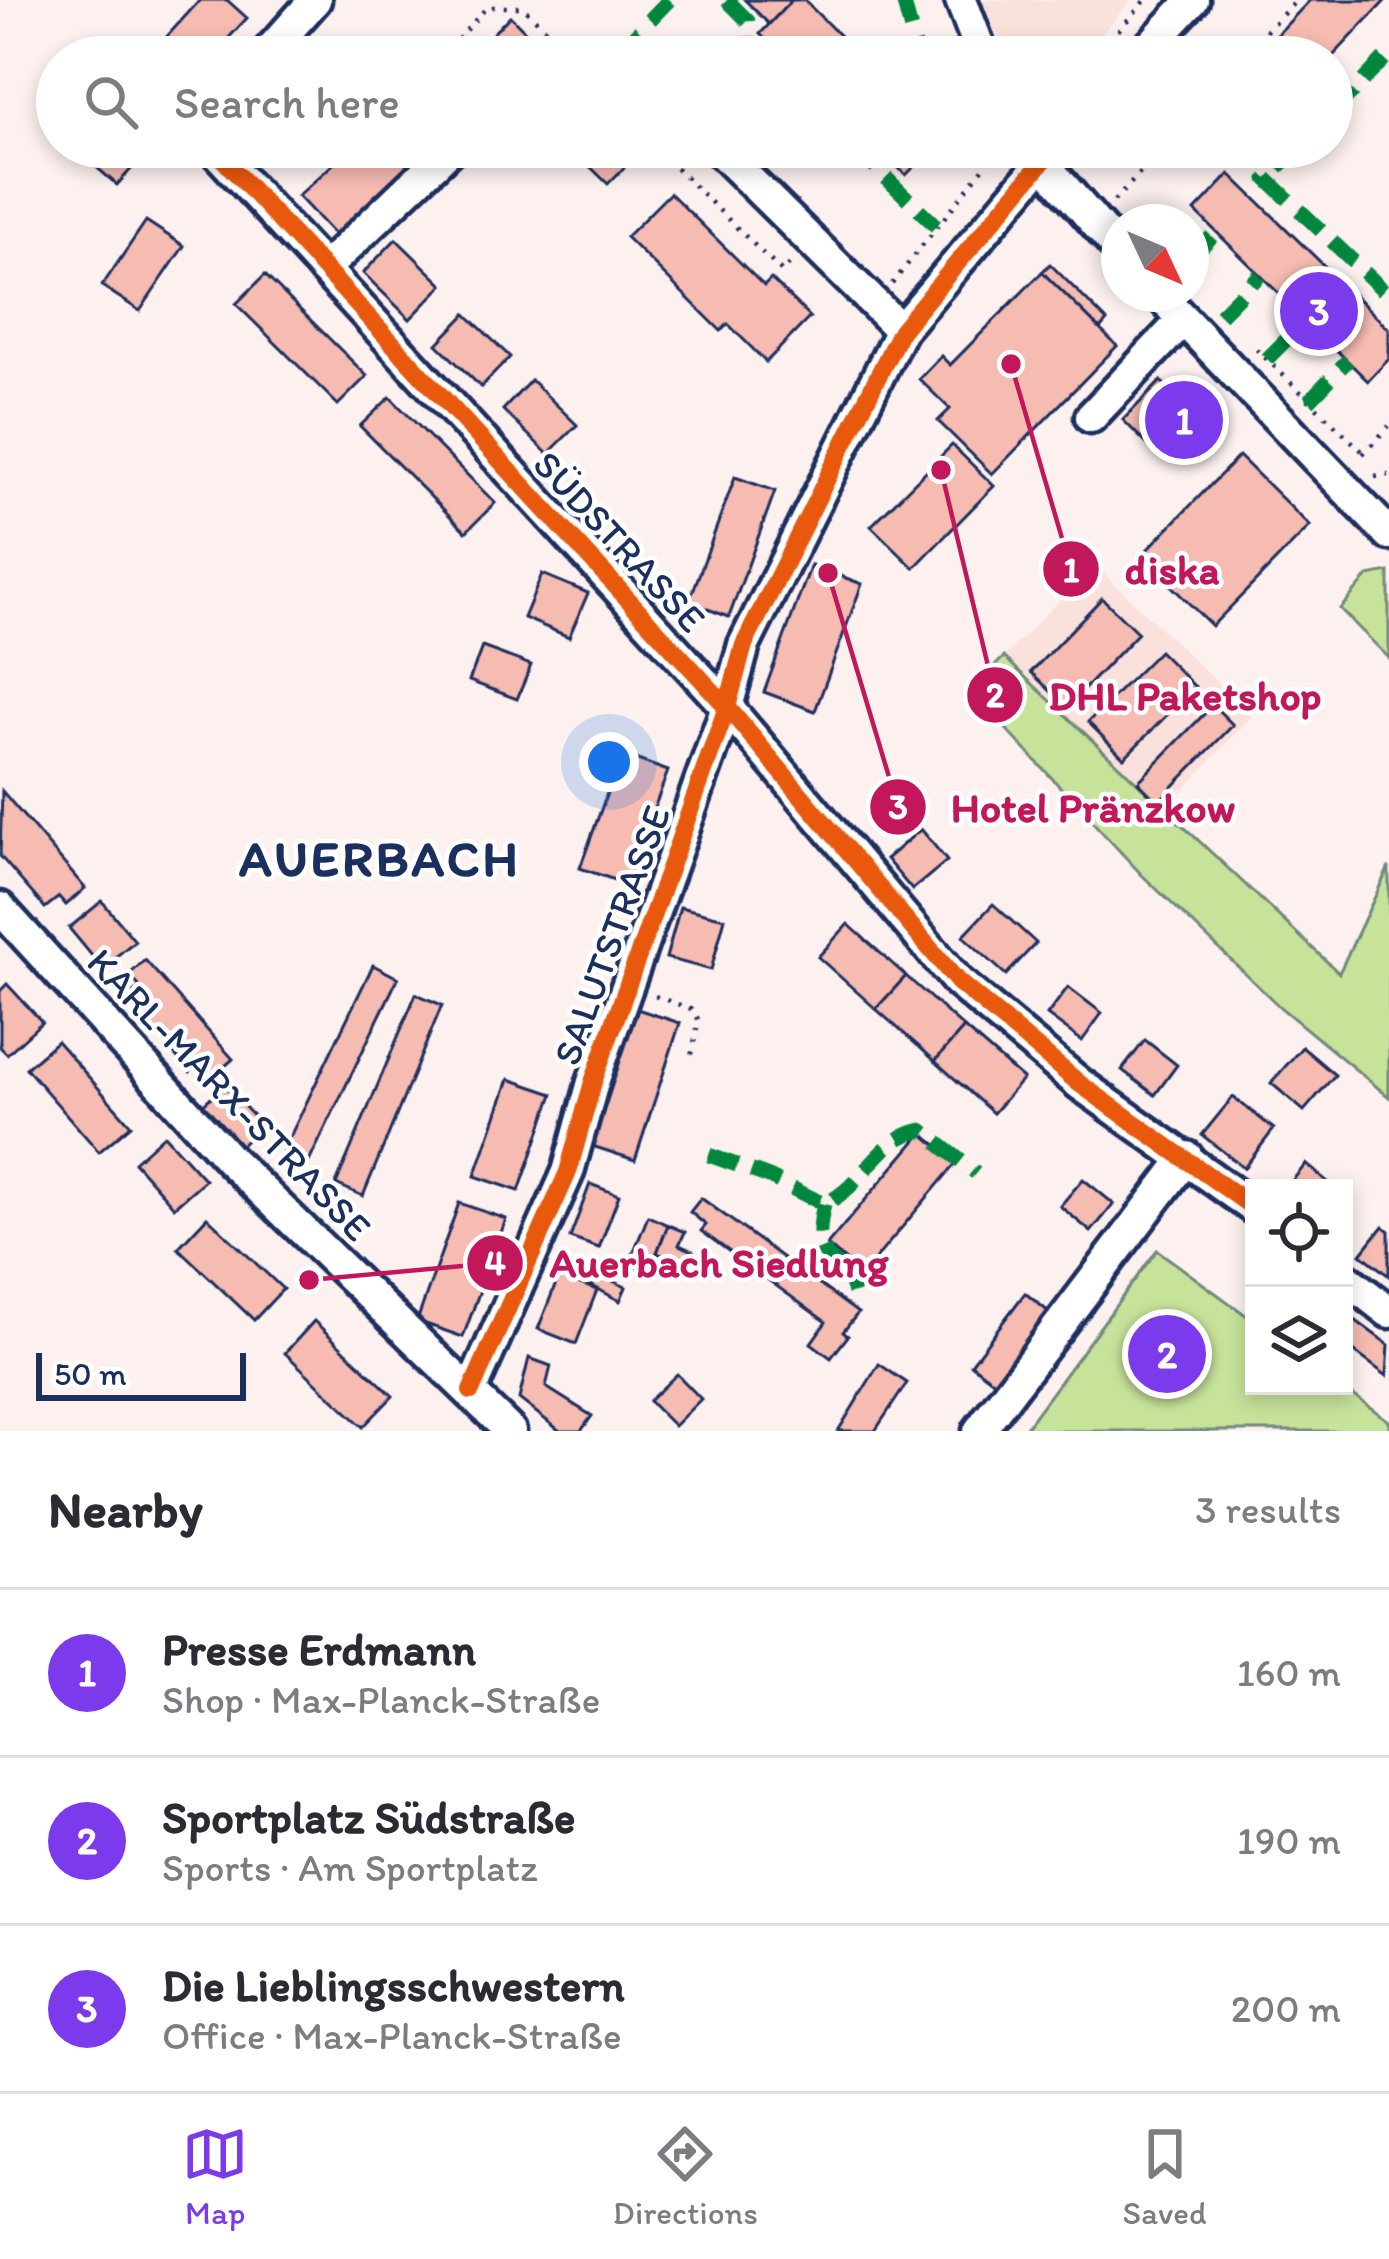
<!DOCTYPE html>
<meta charset="utf-8">
<style>
:root{--surface:#fff;--page:#f2f2f3;--text:#2b2b33;--muted:#7c7c81;--line:#e1e1e2;--accent:#7c3aed}
body{margin:0;font-family:Itim,sans-serif;background:var(--page);color:var(--text)}
.controls{position:absolute;right:36px;bottom:36px;display:grid;overflow:hidden;border-radius:0px;box-shadow:0 6px 18px #0003}
.controls button{width:108px;height:108px;display:grid;place-items:center;padding:0;border:0;border-bottom:3px solid var(--line);background:var(--surface);color:var(--text);font:60px sans-serif}
.compass{position:absolute;left:1101px;top:204px;width:108px;height:108px;border-radius:50%;background:var(--surface);box-shadow:0 6px 18px #0003;rotate:134deg}
.scale{position:absolute;left:36px;bottom:30px;width:210px;box-sizing:border-box;padding-left:12px;border:6px solid #1b2f5e;border-top:0;font-size:33px;line-height:42px;white-space:nowrap;color:#1b2f5e;-webkit-text-stroke:9px #fff;paint-order:stroke}
.you{position:absolute;left:609px;top:762px;width:42px;height:42px;margin:-30px;border:9px solid #fff;border-radius:50%;background:#1a73e8;box-shadow:0 0 0 18px #1a73e833}
.badge{display:grid;place-items:center;width:78px;height:78px;border-radius:50%;background:var(--accent);color:#fff;font-size:39px;font-weight:700}
.pin{position:absolute;translate:-50% -50%;border:6px solid #fff;box-shadow:0 3px 12px #0006}
.list{margin:0;padding:0;list-style:none}
h2{display:flex;justify-content:space-between;align-items:center;height:156px;margin:0;padding:0 48px;font-size:51px}
h2 small{font-size:39px;font-weight:400;color:var(--muted)}
.list li{display:grid;grid-template-columns:78px 1fr auto;gap:36px;align-items:center;box-sizing:border-box;height:168px;padding:0 48px;border-top:3px solid var(--line)}
.list b{display:block;font-size:45px;white-space:nowrap}
.list p{margin:0;font-size:39px;white-space:nowrap;color:var(--muted)}
.list em{font-size:39px;font-style:normal;color:var(--muted)}
.icon{flex:none;width:66px;height:66px;fill:none;stroke:currentColor;stroke-width:2;stroke-linecap:round;stroke-linejoin:round}
.map{position:relative;flex:none;width:1389px;height:1431px;overflow:hidden}
.search{position:absolute;background:var(--surface);box-shadow:0 6px 18px #0003;left:36px;right:36px;top:36px;height:132px;display:flex;align-items:center;gap:30px;box-sizing:border-box;padding:0 42px;border-radius:66px;color:var(--muted);font-size:45px}
.sheet{height:660px;background:var(--surface)}
nav{display:flex;justify-content:space-around;align-items:center;box-sizing:border-box;height:168px;border-top:3px solid var(--line);background:var(--surface);font-size:33px;color:var(--muted)}
nav a{display:grid;justify-items:center;gap:6px}
nav .on{color:var(--accent)}
.map>svg:first-child{display:block}
.built{fill:#fbe1dc}
.green{fill:#c7e39a;stroke:#71897c;stroke-width:3}
.building{fill:#f6bbb1;stroke:#1b2f5e;stroke-width:3}
.lines{fill:none;stroke-linecap:round;stroke-linejoin:round}
.minor-casing{stroke:#1b2f5e;stroke-width:39}
.path{stroke:#1b2f5e;stroke-width:4.5;stroke-dasharray:3 9;stroke-linecap:butt}
.minor{stroke:#fff;stroke-width:30}
.quiet{stroke:#00873e;stroke-width:15;stroke-dasharray:30 15;stroke-linecap:butt}
.cycleway-casing{stroke:#fff;stroke-width:26}
.cycleway{stroke:#e8590c;stroke-width:18}
.labels{text-anchor:middle;stroke-width:9;stroke-linejoin:round;paint-order:stroke}
.street-label{font-size:39px;fill:#1b2f5e;stroke:#fff}
.district-label{font-size:51px;font-weight:bold;letter-spacing:3px;fill:#1b2f5e;stroke:#fff}
.leader{fill:none;stroke:#c2185b;stroke-width:4.5}
.callout-dot{fill:#c2185b;stroke:#fff;stroke-width:4.5}
.mark-label{font-size:36px;text-anchor:middle;font-weight:bold;fill:#fff}
.callout-label{font-size:42px;text-anchor:middle;font-weight:bold;fill:#c2185b;stroke:#fff;stroke-width:9;stroke-linejoin:round;paint-order:stroke}
</style>
<div class="map">
<svg width="1389" height="1431" viewBox="0 0 1389 1431">
<rect width="100%" height="100%" fill="#fdf1ef"/>
<filter id="ink" filterUnits="userSpaceOnUse"><feTurbulence type="fractalNoise" baseFrequency=".00833" numOctaves="2"/><feDisplacementMap in="SourceGraphic" scale="24" xChannelSelector="R" yChannelSelector="G"/><feConvolveMatrix kernelMatrix="1 2 1 2 8 2 1 2 1" color-interpolation-filters="sRGB"/></filter>
<g filter="url(#ink)">
<!-- built -->
<g class="built">
<polygon points="978,0 1132,0 1080,57 1009,57"/>
<polygon points="1094,564 1252,716 1164,811 1004,657"/>
</g>
<!-- green -->
<g class="green">
<polygon points="1389,572 1389,658 1340,609 1368,576"/>
<polygon points="1004,657 1339,973 1389,867 1389,1097 1281,1008 1142,875 970,690"/>
<polygon points="1157,1250 1254,1321 1254,1386 1341,1386 1389,1421 1389,1431 1023,1431"/>
</g>
<!-- building -->
<g class="building">
<polygon points="200,0 227,0 247,18 211,57 175,57 160,44"/>
<polygon points="745,0 792,0 769,24"/>
<polygon points="792,0 804,0 861,57 784,57 760,34"/>
<polygon points="1310,0 1386,0 1332,57 1256,57"/>
<polygon points="510,16 551,57 470,57"/>
<polygon points="83,147 151,147 117,185 79,152"/>
<polygon points="352,147 438,147 339,240 298,196"/>
<polygon points="555,147 644,147 608,184 574,151 566,158"/>
<polygon points="877,147 934,147 906,175"/>
<polygon points="1230,174 1389,329 1389,359 1368,381 1195,211"/>
<polygon points="670,193 764,286 771,279 810,317 766,362 728,324 721,331 626,237"/>
<polygon points="146,221 184,246 140,311 102,286"/>
<polygon points="396,239 443,285 410,319 363,273"/>
<polygon points="1050,264 1107,321 1100,329 1042,272"/>
<polygon points="1042,272 1117,346 992,474 938,421 950,409 919,379 941,356 950,365"/>
<polygon points="265,275 367,376 338,405 236,304"/>
<polygon points="466,314 510,357 481,387 437,344"/>
<polygon points="531,380 577,425 548,454 503,410"/>
<polygon points="1161,381 1198,418 1160,457 1123,420"/>
<polygon points="390,397 495,503 466,532 360,426"/>
<polygon points="952,445 994,486 914,568 871,526"/>
<polygon points="1239,456 1310,526 1212,626 1141,556"/>
<polygon points="735,477 775,491 729,617 689,602"/>
<polygon points="811,565 862,584 815,711 764,692"/>
<polygon points="542,574 588,593 569,637 524,618"/>
<polygon points="1102,598 1138,633 1067,707 1031,672"/>
<polygon points="482,647 531,665 517,699 469,681"/>
<polygon points="1159,651 1195,687 1124,758 1088,722"/>
<polygon points="1213,705 1233,725 1158,802 1138,782"/>
<polygon points="621,754 668,771 626,884 580,868"/>
<polygon points="2,791 85,888 66,905 59,897 45,908 0,856"/>
<polygon points="921,829 947,861 912,890 886,859"/>
<polygon points="102,901 135,941 102,968 69,928"/>
<polygon points="993,904 1036,943 1006,975 963,936"/>
<polygon points="680,907 725,918 711,970 666,958"/>
<polygon points="848,924 906,976 876,1009 818,957"/>
<polygon points="145,960 233,1059 208,1081 196,1067 190,1072 126,999 140,987 129,975"/>
<polygon points="373,965 398,978 307,1166 282,1153"/>
<polygon points="906,976 964,1028 935,1061 876,1009"/>
<polygon points="7,984 42,1022 7,1054 0,1047 0,991"/>
<polygon points="1068,987 1102,1013 1082,1041 1047,1015"/>
<polygon points="416,994 442,1005 363,1196 336,1184"/>
<polygon points="637,1009 680,1023 635,1160 592,1146"/>
<polygon points="964,1028 1023,1079 993,1113 935,1061"/>
<polygon points="1145,1040 1177,1065 1155,1095 1122,1070"/>
<polygon points="57,1041 131,1125 99,1152 26,1068"/>
<polygon points="1302,1047 1335,1075 1304,1111 1271,1083"/>
<polygon points="509,1079 553,1094 519,1191 475,1176"/>
<polygon points="224,1085 262,1125 235,1151 196,1111"/>
<polygon points="1233,1097 1274,1129 1244,1168 1202,1135"/>
<polygon points="922,1133 957,1162 862,1275 827,1245"/>
<polygon points="164,1135 205,1180 174,1207 134,1162"/>
<polygon points="1306,1164 1335,1188 1286,1188"/>
<polygon points="1083,1179 1114,1204 1091,1232 1060,1206"/>
<polygon points="590,1184 619,1195 599,1248 570,1238"/>
<polygon points="701,1198 858,1313 843,1332 848,1336 831,1358 811,1343 826,1322 701,1231 706,1225 690,1212"/>
<polygon points="459,1203 506,1219 463,1337 417,1321"/>
<polygon points="648,1216 668,1225 649,1272 629,1264"/>
<polygon points="207,1217 283,1289 254,1320 178,1248"/>
<polygon points="668,1225 685,1232 679,1245 693,1251 684,1272 671,1266 674,1260 657,1253"/>
<polygon points="1383,1226 1389,1231 1389,1276 1361,1254"/>
<polygon points="592,1272 626,1287 620,1301 587,1283"/>
<polygon points="559,1276 597,1290 576,1344 538,1329"/>
<polygon points="1025,1293 1054,1316 1001,1387 971,1364"/>
<polygon points="1344,1312 1389,1345 1387,1376 1344,1344"/>
<polygon points="314,1321 393,1396 363,1427 285,1353"/>
<polygon points="529,1358 551,1366 546,1387 592,1416 581,1431 560,1431 519,1399"/>
<polygon points="879,1364 907,1383 875,1431 838,1431"/>
<polygon points="677,1374 701,1399 674,1426 649,1401"/>
</g>
<g class="lines">
<!-- minor casing -->
<g class="minor-casing">
<g id="minor">
<polyline points="961,0 983,57"/>
<polyline points="619,52 624,57"/>
<polyline points="264,57 315,0"/>
<polyline points="1140,57 1193,0"/>
<polyline points="212,147 727,707 958,982 1080,1084 1254,1208"/>
<polyline points="716,147 901,330"/>
<polyline points="1029,147 1119,250"/>
<polyline points="324,269 452,147"/>
<polyline points="1159,294 1389,534"/>
<polyline points="1091,417 1183,320"/>
<polyline points="0,908 230,1160 510,1431"/>
<polyline points="1344,1277 1389,1312"/>
<polyline points="471,1391 568,1172 593,1082 727,707 744,645 901,330 1055,147"/>
<polyline points="979,1431 1187,1157"/>
</g>
</g>
<!-- path -->
<g class="path">
<polyline points="442,57 487,7 523,7 574,57"/>
<polyline points="1094,57 1146,0"/>
<polyline points="1240,57 1297,0"/>
<polyline points="666,147 671,163 782,272 790,264"/>
<polyline points="1114,201 1165,147"/>
<polyline points="892,284 1000,147"/>
<polyline points="1256,349 1364,453"/>
<polyline points="1363,454 1389,426"/>
<polyline points="1375,477 1389,475"/>
<polyline points="655,996 691,1009 699,1020 690,1061"/>
</g>
<!-- minor -->
<use href="#minor" class="minor"/>
<!-- quiet -->
<g class="quiet">
<polyline points="727,0 748,21 749,46 760,57"/>
<polyline points="903,0 918,57"/>
<polyline points="619,52 669,0"/>
<polyline points="1332,113 1389,54"/>
<polyline points="854,147 936,226"/>
<polyline points="1299,147 1267,179 1383,290"/>
<polyline points="1191,258 1216,232"/>
<polyline points="1220,315 1260,275"/>
<polyline points="1267,359 1306,320"/>
<polyline points="1309,401 1348,360"/>
<path d="M709 1155 769 1177 824 1204C866 1186 873 1140 922 1130L976 1173"/>
<path d="M824 1204C808 1273 843 1249 854 1293"/>
</g>
<!-- cycleway casing -->
<g class="cycleway-casing">
<g id="cycleway">
<polyline points="212,147 727,707 958,982 1080,1084 1254,1208"/>
<polyline points="471,1391 568,1172 593,1082 727,707 744,645 901,330 1055,147"/>
</g>
</g>
<!-- cycleway -->
<use href="#cycleway" class="cycleway"/>
</g>
</g>
<g class="labels">
<!-- street labels -->
<g class="street-label">
<text transform="translate(620 541) rotate(47)" y="14">SÜDSTRASSE</text>
<text transform="translate(611 935) rotate(-70)" y="14">SALUTSTRASSE</text>
<text transform="translate(230 1094) rotate(46)" y="14">KARL-MARX-STRASSE</text>
</g>
<!-- district labels -->
<g class="district-label">
<text x="380" y="876">AUERBACH</text>
</g>
</g>
<!-- callouts -->
<path class="leader" d="M1011 364L1071 569M941 470L995 695M828 573L898 807M309 1280L495 1263"/>
<g class="callout-dot">
<circle cx="1011" cy="364" r="12"/>
<circle cx="941" cy="470" r="12"/>
<circle cx="828" cy="573" r="12"/>
<circle cx="309" cy="1280" r="12"/>
<circle cx="1071" cy="569" r="30"/>
<circle cx="995" cy="695" r="30"/>
<circle cx="898" cy="807" r="30"/>
<circle cx="495" cy="1263" r="30"/>
</g>
<g class="mark-label">
<text x="1071" y="582">1</text>
<text x="995" y="707">2</text>
<text x="898" y="819">3</text>
<text x="495" y="1275">4</text>
</g>
<g class="callout-label">
<text x="1172" y="584">diska</text>
<text x="1185" y="710">DHL Paketshop</text>
<text x="1093" y="822">Hotel Pränzkow</text>
<text x="719" y="1277">Auerbach Siedlung</text>
</g>
</svg>
<div class="controls">
<button><svg class="icon" aria-label="locate" viewBox="0 0 24 24"><circle cx="12" cy="12" r="6"/><path d="M12 2v4M12 18v4M2 12h4M18 12h4"/></svg></button>
<button><svg class="icon" aria-label="layers" viewBox="0 0 24 24"><path d="M12 4l9 5-9 5-9-5zM3 14l9 5 9-5"/></svg></button>
</div>
<svg class="compass" viewBox="-18 -18 36 36"><path d="M0-13l5 13h-10z" fill="#e53935"/><path d="M0 13l5-13h-10z" fill="#7c7c81"/></svg>
<div class="scale">50 m</div>
<div class="you"></div>
<div class="pin badge" style="left:1184px;top:420px">1</div>
<div class="pin badge" style="left:1167px;top:1354px">2</div>
<div class="pin badge" style="left:1319px;top:311px">3</div>
<div class="search"><svg class="icon" aria-label="search" viewBox="0 0 24 24"><circle cx="10" cy="10" r="6"/><path d="M15 15l6 6"/></svg>Search here</div>
</div>
<section class="sheet">
<h2>Nearby<small>3 results</small></h2>
<ul class="list">
<li><span class="badge">1</span><div><b>Presse Erdmann</b><p>Shop · Max-Planck-Straße</p></div><em>160 m</em></li>
<li><span class="badge">2</span><div><b>Sportplatz Südstraße</b><p>Sports · Am Sportplatz</p></div><em>190 m</em></li>
<li><span class="badge">3</span><div><b>Die Lieblingsschwestern</b><p>Office · Max-Planck-Straße</p></div><em>200 m</em></li>
</ul>
</section>
<nav>
<a class="on"><svg class="icon" aria-label="map" viewBox="0 0 24 24"><path d="M3 6l6-2 6 2 6-2v14l-6 2-6-2-6 2zM9 4v14M15 6v14"/></svg>Map</a>
<a><svg class="icon" aria-label="directions" viewBox="0 0 24 24"><path d="M12 3l9 9-9 9-9-9zM9 14v-3h6M13 9l2 2-2 2"/></svg>Directions</a>
<a><svg class="icon" aria-label="saved" viewBox="0 0 24 24"><path d="M7 4h10v16l-5-4-5 4z"/></svg>Saved</a>
</nav>
